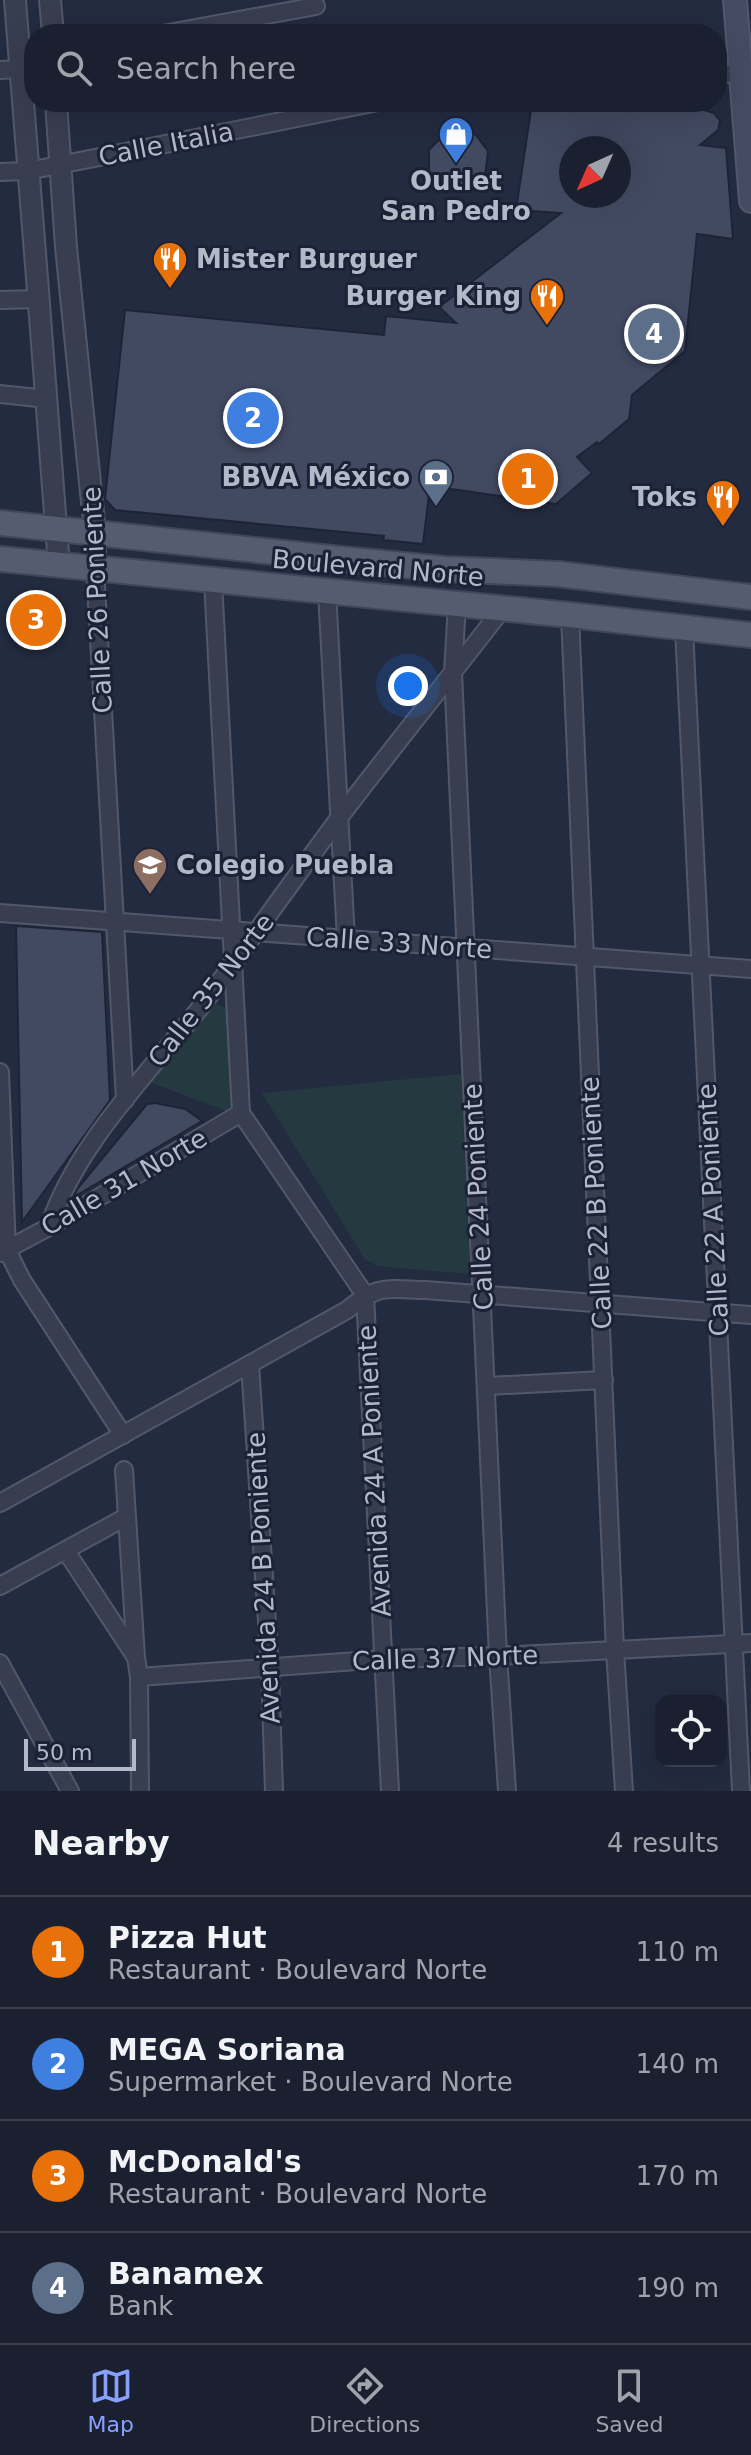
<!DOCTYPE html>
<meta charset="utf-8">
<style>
:root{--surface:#1a2030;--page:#232838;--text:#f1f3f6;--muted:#9fa3ab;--line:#383e4c;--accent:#86a0fd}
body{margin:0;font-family:"DejaVu Sans",sans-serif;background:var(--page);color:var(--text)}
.controls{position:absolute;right:24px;bottom:24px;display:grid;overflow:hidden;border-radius:16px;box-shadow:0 8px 32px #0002}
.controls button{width:72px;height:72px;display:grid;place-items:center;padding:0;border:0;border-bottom:2px solid var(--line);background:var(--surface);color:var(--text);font:40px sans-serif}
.compass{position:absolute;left:559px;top:136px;width:72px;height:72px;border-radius:50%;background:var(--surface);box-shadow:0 8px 32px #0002;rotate:225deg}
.scale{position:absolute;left:24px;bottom:20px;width:112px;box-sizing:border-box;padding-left:8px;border:4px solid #b4b9ca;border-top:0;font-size:22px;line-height:28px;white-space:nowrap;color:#b4b9ca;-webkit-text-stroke:6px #1c2235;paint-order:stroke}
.you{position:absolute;left:408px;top:686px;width:28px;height:28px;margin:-20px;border:6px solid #fff;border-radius:50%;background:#1a73e8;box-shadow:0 0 0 12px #1a73e833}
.badge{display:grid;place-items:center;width:52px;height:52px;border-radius:50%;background:var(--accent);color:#fff;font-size:26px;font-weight:700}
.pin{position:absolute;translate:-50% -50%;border:4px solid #fff;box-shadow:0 2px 8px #0006}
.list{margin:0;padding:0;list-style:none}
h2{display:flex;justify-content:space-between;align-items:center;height:104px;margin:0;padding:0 32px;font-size:34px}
h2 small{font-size:26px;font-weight:400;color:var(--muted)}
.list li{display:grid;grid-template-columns:52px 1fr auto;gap:24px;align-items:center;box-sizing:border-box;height:112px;padding:0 32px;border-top:2px solid var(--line)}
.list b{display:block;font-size:30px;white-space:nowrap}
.list p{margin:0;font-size:26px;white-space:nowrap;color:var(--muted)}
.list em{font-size:26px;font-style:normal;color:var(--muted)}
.icon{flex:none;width:44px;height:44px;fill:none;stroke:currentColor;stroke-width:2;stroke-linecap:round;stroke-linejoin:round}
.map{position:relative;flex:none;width:751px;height:1791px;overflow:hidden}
.search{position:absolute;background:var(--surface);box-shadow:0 8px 32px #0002;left:24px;right:24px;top:24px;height:88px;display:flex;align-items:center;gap:20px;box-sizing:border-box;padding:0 28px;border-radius:32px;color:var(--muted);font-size:30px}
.sheet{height:552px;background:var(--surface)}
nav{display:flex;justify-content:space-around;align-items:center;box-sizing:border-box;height:112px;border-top:2px solid var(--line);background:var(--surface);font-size:22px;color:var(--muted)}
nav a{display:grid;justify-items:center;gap:4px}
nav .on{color:var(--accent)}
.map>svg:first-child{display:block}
.green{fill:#253941}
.building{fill:#424a62;stroke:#1e2437;stroke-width:2;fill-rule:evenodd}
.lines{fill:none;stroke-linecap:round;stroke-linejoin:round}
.minor-casing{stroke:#52586a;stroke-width:20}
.tertiary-casing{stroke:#52586a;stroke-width:24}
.secondary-casing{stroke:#52586a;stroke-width:26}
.primary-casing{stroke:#414659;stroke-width:28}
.minor{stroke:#383d50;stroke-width:16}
.tertiary{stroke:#383d50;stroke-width:20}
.secondary{stroke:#454b63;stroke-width:22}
.primary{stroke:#555c70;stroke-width:24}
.labels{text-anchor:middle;stroke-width:6;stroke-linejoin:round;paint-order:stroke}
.street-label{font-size:26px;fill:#b4b9ca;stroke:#1c2235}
.poi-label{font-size:26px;font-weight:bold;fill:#b4b9ca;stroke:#1c2235;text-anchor:end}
</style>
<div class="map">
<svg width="751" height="1791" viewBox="0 0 751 1791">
<rect width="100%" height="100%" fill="#232b40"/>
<!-- green -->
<g class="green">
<polygon points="213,1003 229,1009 235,1102 226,1111 147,1081"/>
<polygon points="461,1074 470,1274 377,1266 365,1259 262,1093"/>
</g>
<!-- building -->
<g class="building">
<path d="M557 102H656L704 110 714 113 720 121 718 130 700 145 726 148 733 239 697 234 685 351 632 395 629 419 599 444 597 442 577 457 592 473 556 504 430 486 423 544 383 540 384 536 115 510 105 499 125 310 384 335 386 316 456 323 439 307 561 213 516 210 532 103ZM571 148H619V196H571Z"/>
<polygon points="447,131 475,134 488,151 485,176 466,191 439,185 429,171 429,150"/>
<polygon points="16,926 102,932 110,1100 22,1222"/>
<polygon points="155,1103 185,1109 202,1121 72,1198 78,1188 147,1104"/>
</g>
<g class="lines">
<!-- minor casing -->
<g class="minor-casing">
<g id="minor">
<polyline points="163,34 316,6"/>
<polyline points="0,70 20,69"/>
<polyline points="717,74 749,73"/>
<polyline points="0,172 27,171 59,165 378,102"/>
<polyline points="0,300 40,299"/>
<polyline points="0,394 47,399"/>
<polyline points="95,568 125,1100"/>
<polyline points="213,581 241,1113"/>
<polyline points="327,592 346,939"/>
<polyline points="457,604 453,672 498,1656 507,1791"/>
<polyline points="570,615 615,1650 624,1791"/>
<polyline points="684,629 741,1791"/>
<polyline points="0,913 751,969"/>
<polyline points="0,1072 7,1250 22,1280 123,1435"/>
<polyline points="241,1113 365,1295 390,1791"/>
<path d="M49 1227C75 1145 151 1071 203 1004 249 943 293 880 339 818 393 747 449 678 503 608"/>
<polyline points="0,1253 49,1227 241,1113"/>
<polyline points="250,1364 270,1668 274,1791"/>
<polyline points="487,1386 604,1380"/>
<polyline points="124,1470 136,1657 139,1677 140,1791"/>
<path d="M0 1503 347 1310C379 1284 385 1289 425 1290L751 1315"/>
<polyline points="66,1551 135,1656"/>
<polyline points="0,1586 126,1517"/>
<polyline points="0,1663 70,1791"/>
<polyline points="139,1677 384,1659 498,1656 751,1643"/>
</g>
</g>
<!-- tertiary casing -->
<g class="tertiary-casing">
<g id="tertiary">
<path d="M15 0C30 189 45 377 59 566"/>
<polyline points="50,0 53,34"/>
<polyline points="56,102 66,247 95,532 95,568"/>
</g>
</g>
<!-- secondary casing -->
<g class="secondary-casing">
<polyline id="secondary" points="735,0 751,201"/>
</g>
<!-- primary casing -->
<g class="primary-casing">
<g id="primary">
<polyline points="0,523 341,559 445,569 558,574 751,597"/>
<polyline points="0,559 570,615 751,635"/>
</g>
</g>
<!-- minor -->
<use href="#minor" class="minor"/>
<!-- tertiary -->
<use href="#tertiary" class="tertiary"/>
<!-- secondary -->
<use href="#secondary" class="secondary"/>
<!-- primary -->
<use href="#primary" class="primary"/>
</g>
<!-- icons -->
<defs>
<g id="shop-pin" transform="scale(1.8)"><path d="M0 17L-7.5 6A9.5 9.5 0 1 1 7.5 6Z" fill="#3f7fe0" stroke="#1c2235"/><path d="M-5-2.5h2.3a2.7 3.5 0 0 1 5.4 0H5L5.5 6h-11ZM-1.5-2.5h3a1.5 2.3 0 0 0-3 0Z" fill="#fff"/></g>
<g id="restaurant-pin" transform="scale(1.8)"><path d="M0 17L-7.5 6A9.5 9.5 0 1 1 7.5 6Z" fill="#e8710a" stroke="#1c2235"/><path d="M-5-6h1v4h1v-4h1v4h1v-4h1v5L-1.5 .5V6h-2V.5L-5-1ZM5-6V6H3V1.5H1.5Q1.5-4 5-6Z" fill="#fff"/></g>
<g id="bank-pin" transform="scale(1.8)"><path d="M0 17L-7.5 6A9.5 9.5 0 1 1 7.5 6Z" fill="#5c6f8a" stroke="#1c2235"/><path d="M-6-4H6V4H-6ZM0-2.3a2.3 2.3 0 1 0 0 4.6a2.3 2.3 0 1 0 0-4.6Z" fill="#fff"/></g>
<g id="school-pin" transform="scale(1.8)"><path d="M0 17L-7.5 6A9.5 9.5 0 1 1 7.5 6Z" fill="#8d6e63" stroke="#1c2235"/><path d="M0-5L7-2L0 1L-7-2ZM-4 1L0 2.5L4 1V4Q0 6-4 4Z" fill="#fff"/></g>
</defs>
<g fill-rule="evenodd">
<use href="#shop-pin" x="456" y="134"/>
<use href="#restaurant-pin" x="170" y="259"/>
<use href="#restaurant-pin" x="547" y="296"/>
<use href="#bank-pin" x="436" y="477"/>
<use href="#restaurant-pin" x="723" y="497"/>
<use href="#school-pin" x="150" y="865"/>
</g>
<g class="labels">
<!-- street labels -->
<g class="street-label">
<text transform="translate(166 144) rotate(-11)" y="9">Calle Italia</text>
<text transform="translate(378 568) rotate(5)" y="9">Boulevard Norte</text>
<text transform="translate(97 600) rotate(-93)" y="9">Calle 26 Poniente</text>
<text transform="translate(399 943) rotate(4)" y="9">Calle 33 Norte</text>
<text transform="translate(211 990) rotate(-52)" y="9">Calle 35 Norte</text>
<text transform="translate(124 1182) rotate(-30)" y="9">Calle 31 Norte</text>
<text transform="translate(478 1197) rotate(-93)" y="9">Calle 24 Poniente</text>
<text transform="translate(596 1203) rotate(-93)" y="9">Calle 22 B Poniente</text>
<text transform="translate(713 1210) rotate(-93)" y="9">Calle 22 A Poniente</text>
<text transform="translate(374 1471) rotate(-93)" y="9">Avenida 24 A Poniente</text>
<text transform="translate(263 1578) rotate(-93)" y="9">Avenida 24 B Poniente</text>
<text transform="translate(445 1658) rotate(-2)" y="9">Calle 37 Norte</text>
</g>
<!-- poi labels -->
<g class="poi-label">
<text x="456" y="190" text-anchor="middle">Outlet<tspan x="456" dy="30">San Pedro</tspan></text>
<text x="196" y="268" text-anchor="start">Mister Burguer</text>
<text x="521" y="305">Burger King</text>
<text x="410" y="486">BBVA México</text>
<text x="697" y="506">Toks</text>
<text x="176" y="874" text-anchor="start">Colegio Puebla</text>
</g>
</g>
</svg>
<div class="controls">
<button><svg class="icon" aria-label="locate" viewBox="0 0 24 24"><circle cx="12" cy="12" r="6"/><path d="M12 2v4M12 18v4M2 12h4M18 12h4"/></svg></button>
</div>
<svg class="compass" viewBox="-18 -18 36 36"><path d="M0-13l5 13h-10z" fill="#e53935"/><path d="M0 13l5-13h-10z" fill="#9fa3ab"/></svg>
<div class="scale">50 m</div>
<div class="you"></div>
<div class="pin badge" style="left:528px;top:479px;background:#e8710a">1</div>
<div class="pin badge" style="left:253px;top:418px;background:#3f7fe0">2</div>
<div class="pin badge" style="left:36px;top:620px;background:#e8710a">3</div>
<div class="pin badge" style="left:654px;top:334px;background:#5c6f8a">4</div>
<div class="search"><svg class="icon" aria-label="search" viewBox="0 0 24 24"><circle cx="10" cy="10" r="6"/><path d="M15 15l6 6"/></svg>Search here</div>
</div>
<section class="sheet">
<h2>Nearby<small>4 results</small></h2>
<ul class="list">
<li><span class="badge" style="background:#e8710a">1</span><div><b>Pizza Hut</b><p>Restaurant · Boulevard Norte</p></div><em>110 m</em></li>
<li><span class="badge" style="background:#3f7fe0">2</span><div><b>MEGA Soriana</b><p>Supermarket · Boulevard Norte</p></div><em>140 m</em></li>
<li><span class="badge" style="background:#e8710a">3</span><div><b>McDonald's</b><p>Restaurant · Boulevard Norte</p></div><em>170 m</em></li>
<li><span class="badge" style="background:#5c6f8a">4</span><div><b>Banamex</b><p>Bank</p></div><em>190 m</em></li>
</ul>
</section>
<nav>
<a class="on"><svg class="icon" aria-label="map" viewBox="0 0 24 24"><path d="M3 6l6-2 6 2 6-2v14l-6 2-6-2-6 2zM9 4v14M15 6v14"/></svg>Map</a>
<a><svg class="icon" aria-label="directions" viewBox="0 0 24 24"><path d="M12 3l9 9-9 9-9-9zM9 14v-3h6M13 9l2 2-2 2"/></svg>Directions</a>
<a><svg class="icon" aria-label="saved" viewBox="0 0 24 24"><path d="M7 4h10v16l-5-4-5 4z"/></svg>Saved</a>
</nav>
